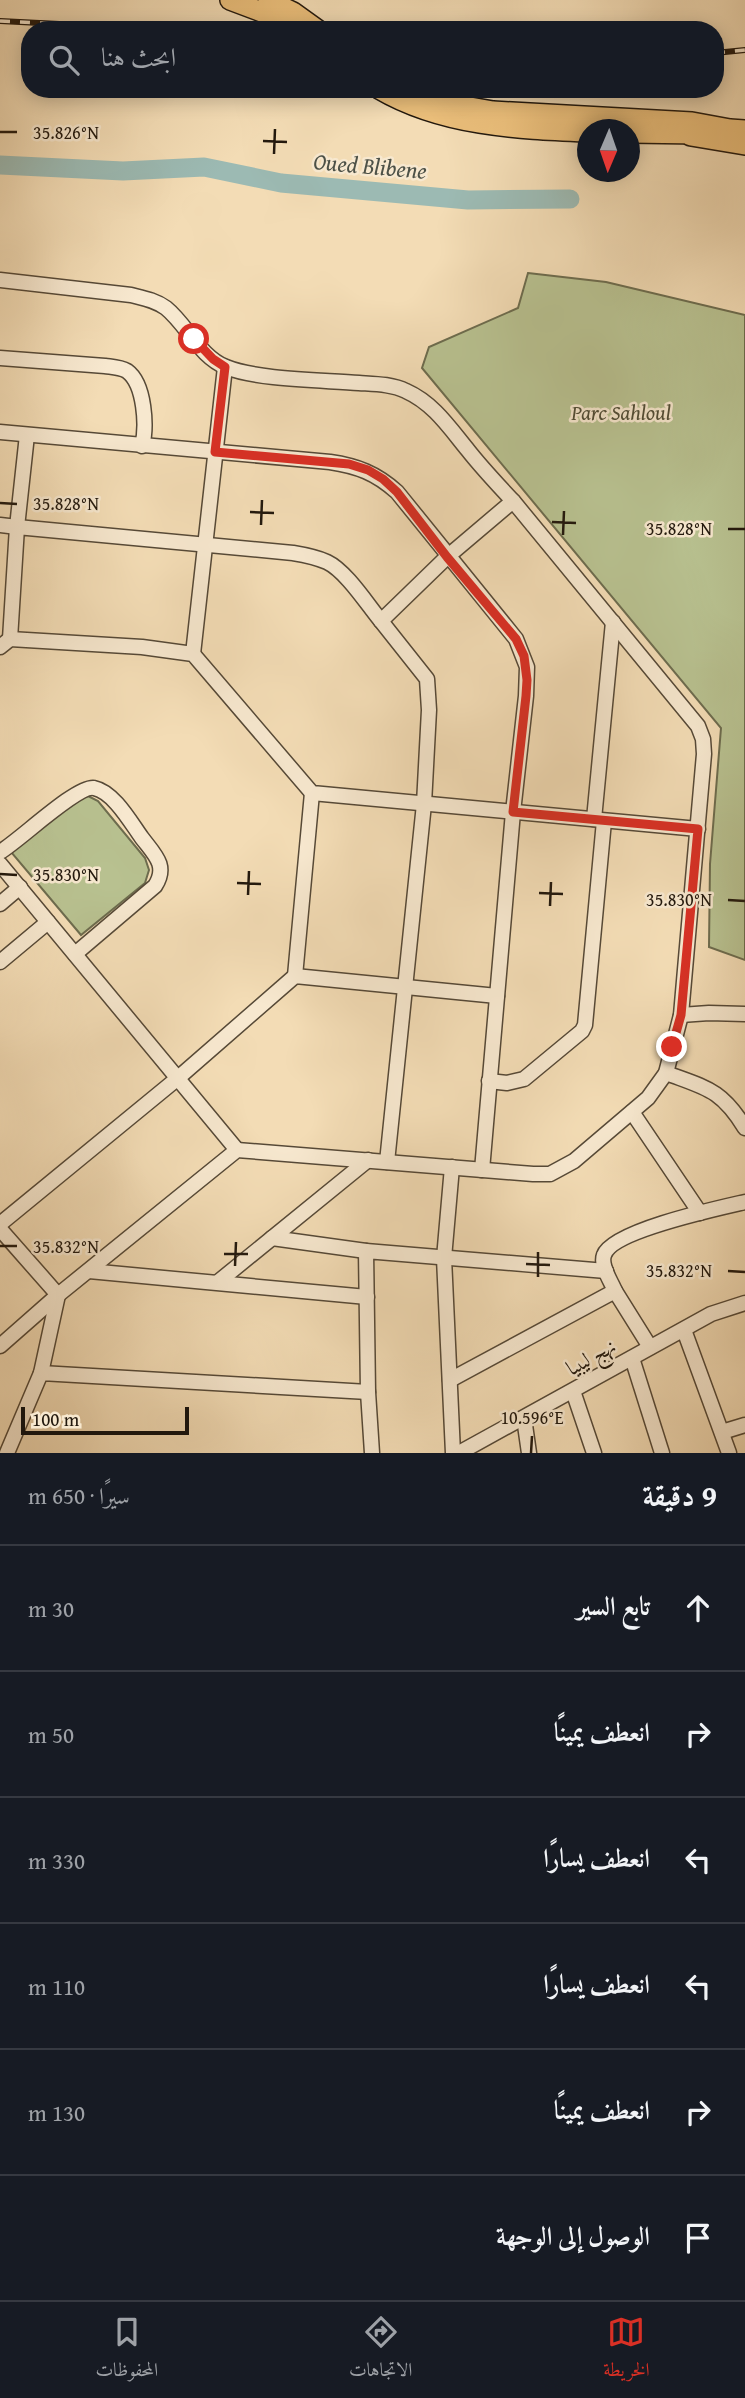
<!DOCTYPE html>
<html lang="ar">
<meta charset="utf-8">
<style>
:root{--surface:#171b24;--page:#242831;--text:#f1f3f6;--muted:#9ea1a6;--line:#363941;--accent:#d93025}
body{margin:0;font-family:"Gentium Book Plus",Amiri,serif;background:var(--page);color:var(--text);direction:rtl}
.compass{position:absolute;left:577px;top:119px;width:63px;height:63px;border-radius:50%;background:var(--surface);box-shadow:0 4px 18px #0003;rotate:182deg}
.scale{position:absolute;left:21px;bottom:18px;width:168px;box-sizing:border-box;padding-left:7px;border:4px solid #22180d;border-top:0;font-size:19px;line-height:24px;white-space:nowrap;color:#22180d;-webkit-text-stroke:5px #f7e8cf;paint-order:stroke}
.stop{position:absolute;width:21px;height:21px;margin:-16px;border:5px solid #d93025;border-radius:50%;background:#fff}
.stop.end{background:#d93025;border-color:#fff;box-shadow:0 2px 7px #0008}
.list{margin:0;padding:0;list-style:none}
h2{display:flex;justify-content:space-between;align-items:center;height:91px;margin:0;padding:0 28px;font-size:30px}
h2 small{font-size:23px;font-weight:400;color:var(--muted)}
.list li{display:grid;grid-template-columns:46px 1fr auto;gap:21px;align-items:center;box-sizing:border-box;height:126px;padding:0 28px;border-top:2px solid var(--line)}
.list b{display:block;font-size:26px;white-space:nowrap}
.list em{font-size:23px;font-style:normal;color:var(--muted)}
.icon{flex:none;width:38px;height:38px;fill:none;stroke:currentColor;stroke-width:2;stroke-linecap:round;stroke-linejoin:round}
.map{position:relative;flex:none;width:745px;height:1453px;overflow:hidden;direction:ltr}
.search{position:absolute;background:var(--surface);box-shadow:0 4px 18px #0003;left:21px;right:21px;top:21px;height:77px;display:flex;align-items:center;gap:18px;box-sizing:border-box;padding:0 24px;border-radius:28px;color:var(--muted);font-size:26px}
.sheet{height:847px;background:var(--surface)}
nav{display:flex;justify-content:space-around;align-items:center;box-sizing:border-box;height:98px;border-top:2px solid var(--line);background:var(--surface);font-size:19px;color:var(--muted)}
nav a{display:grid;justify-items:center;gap:4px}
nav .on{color:var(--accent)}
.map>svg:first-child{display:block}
.green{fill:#b8c190;stroke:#6d6c4e;stroke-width:2}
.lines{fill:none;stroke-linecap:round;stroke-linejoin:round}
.river{stroke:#9cbab3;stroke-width:19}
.minor-casing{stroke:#564937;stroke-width:17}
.major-casing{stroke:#22180d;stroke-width:22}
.highway-casing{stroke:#22180d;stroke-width:24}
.minor{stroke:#f7e8cf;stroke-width:14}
.major{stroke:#eabe7a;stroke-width:19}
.highway{stroke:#eabe7a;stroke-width:21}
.rail-casing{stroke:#22180d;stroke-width:6}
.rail{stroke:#f7e8cf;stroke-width:3.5;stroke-dasharray:10;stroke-linecap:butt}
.route{stroke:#d93025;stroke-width:9}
.ticks{fill:none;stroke:#22180d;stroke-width:2.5}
.labels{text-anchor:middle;stroke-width:5;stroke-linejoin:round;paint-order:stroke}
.park-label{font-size:21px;font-style:italic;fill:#4f4b34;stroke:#f7e8cf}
.street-label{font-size:21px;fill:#22180d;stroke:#f7e8cf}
.water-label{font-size:23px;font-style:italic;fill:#4d5147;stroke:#f7e8cf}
.ticks-label{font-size:18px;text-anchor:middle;fill:#22180d;stroke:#f7e8cf;stroke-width:5;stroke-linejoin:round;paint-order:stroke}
</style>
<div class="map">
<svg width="745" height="1453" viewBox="0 0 745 1453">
<rect width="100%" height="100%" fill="#f3dcb5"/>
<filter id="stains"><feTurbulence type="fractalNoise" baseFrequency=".00286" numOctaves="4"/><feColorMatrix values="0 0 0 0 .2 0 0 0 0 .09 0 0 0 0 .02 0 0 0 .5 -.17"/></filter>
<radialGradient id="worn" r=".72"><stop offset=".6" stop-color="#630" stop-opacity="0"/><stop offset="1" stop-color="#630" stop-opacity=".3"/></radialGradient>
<!-- green -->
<g class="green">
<polygon points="528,273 606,282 745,315 745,960 709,947 710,864 721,728 422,368 429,347 518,308"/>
<polygon points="88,796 98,801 145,858 149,870 145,883 81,935 11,852 78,798"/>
</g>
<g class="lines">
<!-- river -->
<polyline class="river" points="0,165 123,171 204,167 281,183 468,200 570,199"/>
<!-- minor casing -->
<g class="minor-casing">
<g id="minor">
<path d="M0 280 131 295C143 298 155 300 166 308 187 325 200 357 226 367 258 380 323 380 359 383 374 384 392 384 406 391 433 403 449 427 467 449 481 467 497 484 513 501"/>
<path d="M0 358 105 366C112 367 120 367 127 371 145 384 147 427 142 446"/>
<path d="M0 432 330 462C357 466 376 473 397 492L516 639 527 667 526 696 513 812 482 1170"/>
<polyline points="0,525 17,527 27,435"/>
<polyline points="381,621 427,679 429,710 424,804 387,1162"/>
<polyline points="0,647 10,639 142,647 193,654 312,793 698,829"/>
<polyline points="193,654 225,367"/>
<polyline points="594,819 613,622"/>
<path d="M0 852C19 841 77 785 94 788 114 792 131 823 142 838 155 855 168 866 155 886L75 954"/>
<polyline points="0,864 237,1150"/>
<polyline points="0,904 20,887"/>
<polyline points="0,962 48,922"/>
<polyline points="295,976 312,793"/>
<polyline points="681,1015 709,1013 745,1014"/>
<path d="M666 1073C706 1088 721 1089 745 1128"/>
<polyline points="489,1081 507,1083 524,1079 582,1031 585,1025 604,821"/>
<polyline points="632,1112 700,1213"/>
<polyline points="452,1167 444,1258 453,1453"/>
<polyline points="0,1224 178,1078 295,976 497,996"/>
<polyline points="0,1229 58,1295 41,1373"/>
<polyline points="272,1238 366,1251"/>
<polyline points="89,1271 367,1297"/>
<polyline points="218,1282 368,1160"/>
<path d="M615 1291C611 1281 600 1266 604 1255 612 1231 719 1208 745 1202"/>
<polyline points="684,1330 729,1453"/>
<path d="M0 1346 58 1295 237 1150 533 1174H550L574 1161 648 1098 666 1073 681 1015 704 754 703 739 698 726 513 501 447 557 381 621C367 604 346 571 327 562 316 557 305 555 293 553L17 527 10 639"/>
<polyline points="632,1358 662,1453"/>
<polyline points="450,1380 615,1291 650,1347"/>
<polyline points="573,1391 594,1453"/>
<polyline points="524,1418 529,1453"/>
<polyline points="722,1432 745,1425"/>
<polyline points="7,1453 41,1373 368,1392"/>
<polyline points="372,1453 368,1392 366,1251 606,1271"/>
<polyline points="459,1453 711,1314 745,1303"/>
</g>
</g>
<!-- major casing -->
<g class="major-casing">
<g id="major">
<polyline points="230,0 267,14 294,30"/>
<polyline points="268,0 293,12 318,30"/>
<path d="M379 89C442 126 516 129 588 132"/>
<polyline points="411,89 453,104 493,111 692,122 730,129 745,130"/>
<polyline points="630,133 698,134"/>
</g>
</g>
<!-- highway casing -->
<g class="highway-casing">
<polyline id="highway" points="691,135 745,144"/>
</g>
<!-- minor -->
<use href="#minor" class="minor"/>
<!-- major -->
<use href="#major" class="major"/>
<!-- highway -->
<use href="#highway" class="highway"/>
<!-- rail casing -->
<g class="rail-casing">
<g id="rail">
<polyline points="0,21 178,30"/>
<polyline points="715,53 745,50"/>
</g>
</g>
<!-- rail -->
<use href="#rail" class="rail"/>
</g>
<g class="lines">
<!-- route -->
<polyline class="route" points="194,339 213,359 225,367 215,452 349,464 368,470 383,479 397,492 447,557 516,639 524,656 527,680 526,696 513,812 698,829 681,1015 672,1047"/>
</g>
<!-- ticks -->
<path class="ticks" d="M0 132H17M263 141 287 142M274 154 275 129M0 503 17 504M250 512 274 513M552 522 576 523M261 525 262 500M728 529H745M563 535 564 511M0 874 17 875M237 883 261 884M539 893 563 894M248 895 249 871M728 900 745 901M550 906 551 882M0 1246H17M224 1254H248M526 1264 550 1265M235 1266 236 1242M728 1271 745 1272M538 1277V1252M531 1453 532 1436"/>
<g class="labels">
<!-- park labels -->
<g class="park-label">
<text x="621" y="420">Parc Sahloul</text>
</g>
<!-- street labels -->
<g class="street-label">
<text transform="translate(591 1357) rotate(-29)" y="7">نهج ليبيا</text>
</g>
<!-- water labels -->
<g class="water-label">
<text transform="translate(370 166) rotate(5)" y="8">Oued Blibene</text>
</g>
</g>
<g class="ticks-label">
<text x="66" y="139">35.826°N</text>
<text x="66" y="510">35.828°N</text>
<text x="679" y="535">35.828°N</text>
<text x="66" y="881">35.830°N</text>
<text x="679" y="906">35.830°N</text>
<text x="66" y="1253">35.832°N</text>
<text x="679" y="1277">35.832°N</text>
<text x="532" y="1424">10.596°E</text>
</g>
<rect width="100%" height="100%" filter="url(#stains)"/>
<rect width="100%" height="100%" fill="url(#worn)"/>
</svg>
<svg class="compass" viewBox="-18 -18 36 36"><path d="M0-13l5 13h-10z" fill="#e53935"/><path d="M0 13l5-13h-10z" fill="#9ea1a6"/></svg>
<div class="scale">100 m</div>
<div class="stop" style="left:194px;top:339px"></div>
<div class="stop end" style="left:672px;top:1047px"></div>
<div class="search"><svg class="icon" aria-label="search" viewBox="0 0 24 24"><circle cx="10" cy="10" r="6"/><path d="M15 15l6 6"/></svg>ابحث هنا</div>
</div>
<section class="sheet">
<h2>9 دقيقة<small>سيرًا · 650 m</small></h2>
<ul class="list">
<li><svg class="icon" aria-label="ahead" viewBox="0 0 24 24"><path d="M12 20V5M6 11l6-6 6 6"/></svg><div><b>تابع السير</b></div><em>30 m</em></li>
<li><svg class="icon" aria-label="right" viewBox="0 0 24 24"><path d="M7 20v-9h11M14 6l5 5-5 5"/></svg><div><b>انعطف يمينًا</b></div><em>50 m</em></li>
<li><svg class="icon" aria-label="left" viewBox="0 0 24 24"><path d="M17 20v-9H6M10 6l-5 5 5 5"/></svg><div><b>انعطف يسارًا</b></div><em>330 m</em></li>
<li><svg class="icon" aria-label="left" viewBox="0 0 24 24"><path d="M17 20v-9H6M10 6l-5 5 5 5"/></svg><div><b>انعطف يسارًا</b></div><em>110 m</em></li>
<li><svg class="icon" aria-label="right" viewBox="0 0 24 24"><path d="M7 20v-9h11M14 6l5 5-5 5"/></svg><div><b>انعطف يمينًا</b></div><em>130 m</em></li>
<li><svg class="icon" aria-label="arrive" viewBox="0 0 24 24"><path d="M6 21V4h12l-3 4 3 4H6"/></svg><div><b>الوصول إلى الوجهة</b></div></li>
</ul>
</section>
<nav>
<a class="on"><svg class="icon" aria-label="map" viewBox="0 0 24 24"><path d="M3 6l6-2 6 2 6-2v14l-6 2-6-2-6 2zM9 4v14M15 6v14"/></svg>الخريطة</a>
<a><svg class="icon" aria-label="directions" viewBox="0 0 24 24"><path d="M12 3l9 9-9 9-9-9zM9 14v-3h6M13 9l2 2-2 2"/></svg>الاتجاهات</a>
<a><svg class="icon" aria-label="saved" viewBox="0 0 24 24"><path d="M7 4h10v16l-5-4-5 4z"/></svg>المحفوظات</a>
</nav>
